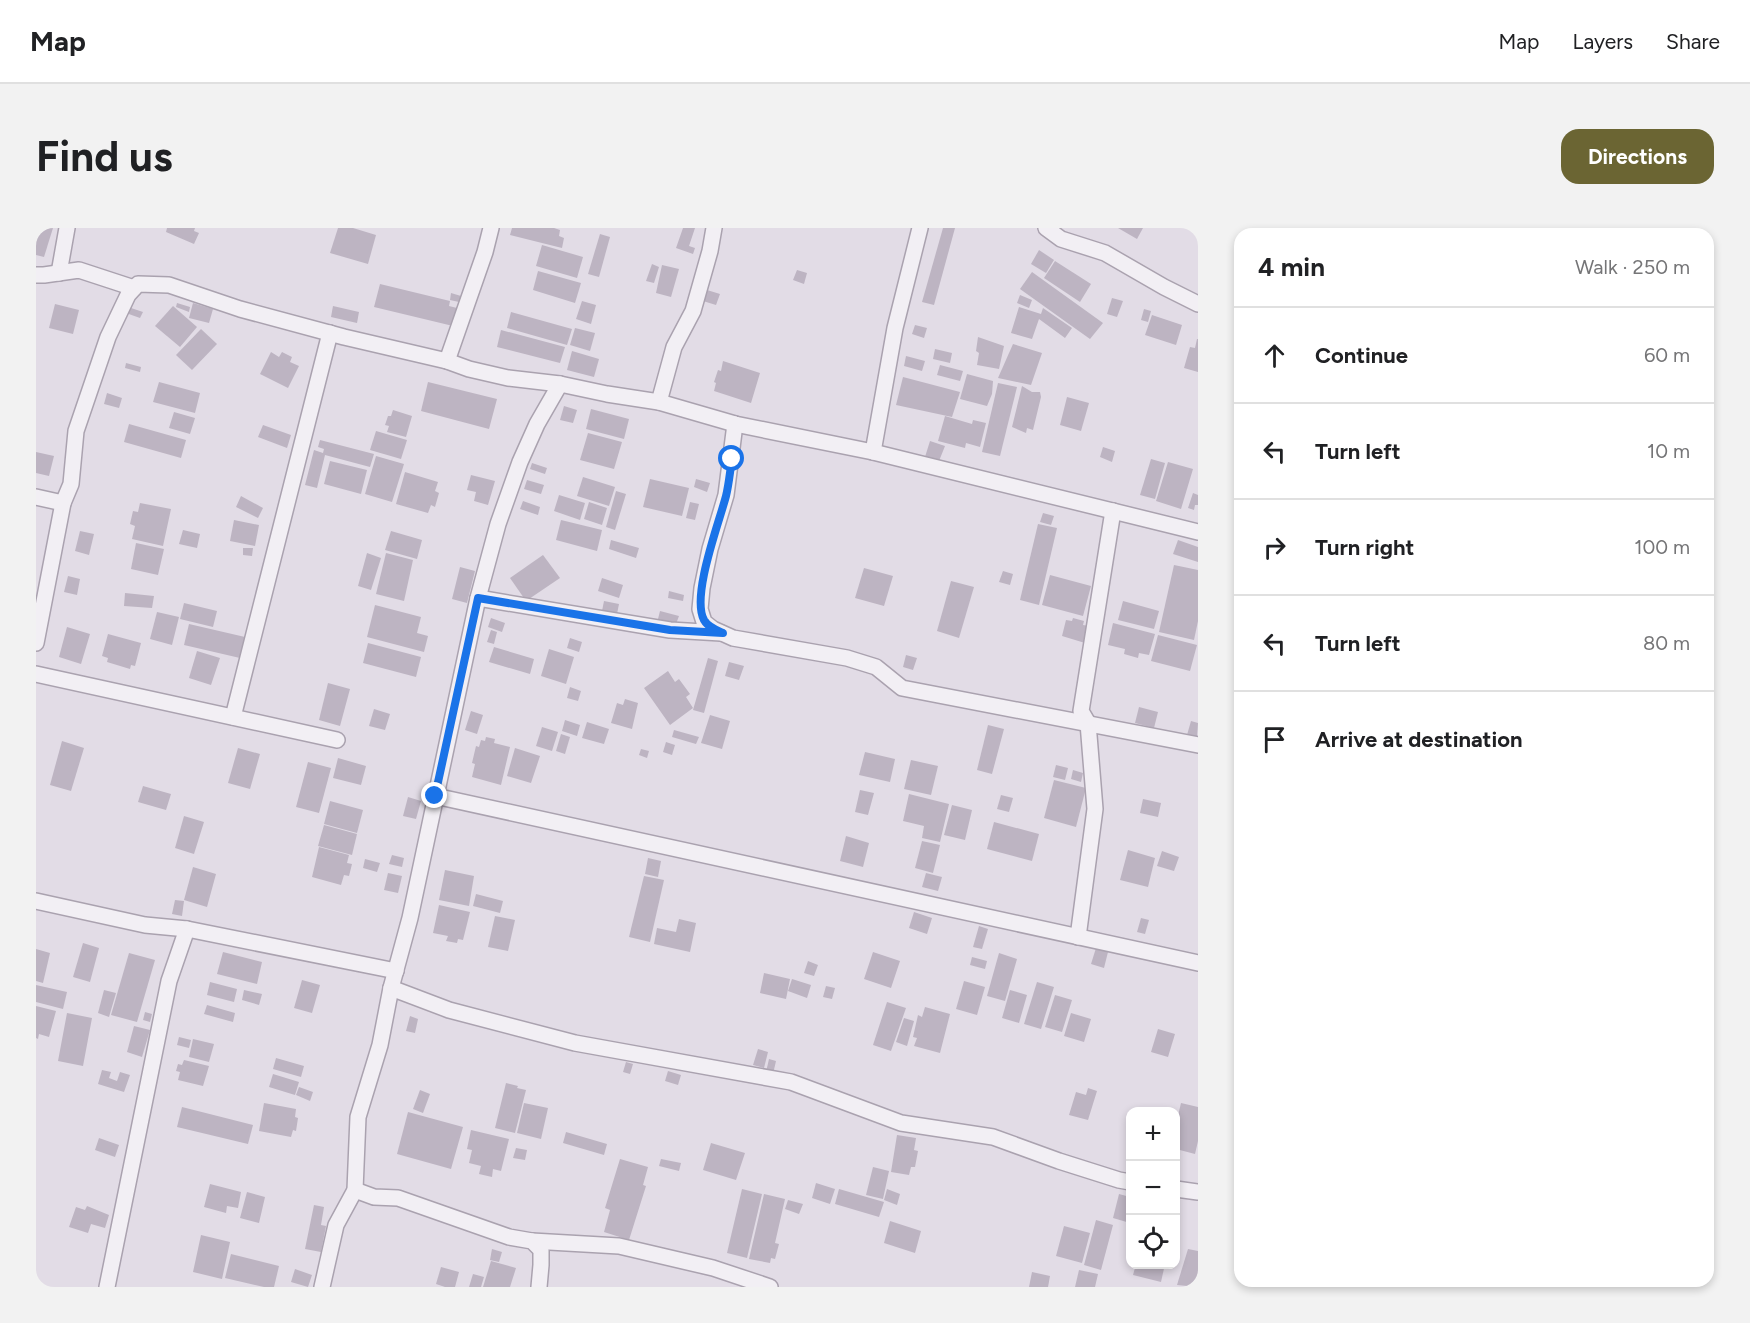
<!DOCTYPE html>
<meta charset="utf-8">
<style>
:root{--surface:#fff;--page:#f2f2f2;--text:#202124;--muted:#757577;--line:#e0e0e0;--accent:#6b6533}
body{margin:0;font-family:Figtree,sans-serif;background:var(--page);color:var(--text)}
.controls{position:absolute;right:18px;bottom:18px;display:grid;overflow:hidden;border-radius:12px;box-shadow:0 3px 9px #0003}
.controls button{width:54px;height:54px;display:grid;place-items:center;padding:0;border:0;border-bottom:2px solid var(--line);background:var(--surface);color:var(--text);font:30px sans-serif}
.stop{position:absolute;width:18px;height:18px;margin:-14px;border:4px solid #1a73e8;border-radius:50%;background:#fff}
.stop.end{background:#1a73e8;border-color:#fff;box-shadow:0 2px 6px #0008}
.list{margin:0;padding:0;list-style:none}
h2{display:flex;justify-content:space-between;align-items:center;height:78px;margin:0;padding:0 24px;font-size:26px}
h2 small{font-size:20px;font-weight:400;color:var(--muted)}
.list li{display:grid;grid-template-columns:39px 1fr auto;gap:18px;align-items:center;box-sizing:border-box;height:96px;padding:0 24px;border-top:2px solid var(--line)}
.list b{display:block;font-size:22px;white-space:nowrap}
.list em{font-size:20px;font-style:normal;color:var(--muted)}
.icon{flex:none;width:33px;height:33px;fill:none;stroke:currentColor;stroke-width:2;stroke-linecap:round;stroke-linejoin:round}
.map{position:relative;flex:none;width:1162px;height:1059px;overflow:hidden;border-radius:18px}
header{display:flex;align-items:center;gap:36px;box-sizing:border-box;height:84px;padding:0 30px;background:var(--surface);border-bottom:2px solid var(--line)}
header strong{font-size:28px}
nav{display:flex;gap:33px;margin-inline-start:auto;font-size:21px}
.intro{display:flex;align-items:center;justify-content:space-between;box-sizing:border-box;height:144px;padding:0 36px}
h1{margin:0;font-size:42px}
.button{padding:15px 27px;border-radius:18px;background:var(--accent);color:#fff;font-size:21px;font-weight:700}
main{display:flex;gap:36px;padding:0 36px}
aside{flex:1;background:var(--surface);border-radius:18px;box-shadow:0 3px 9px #0003}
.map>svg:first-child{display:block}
.building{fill:#bdb4c2}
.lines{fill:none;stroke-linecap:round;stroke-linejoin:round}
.minor-casing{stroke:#aaa2af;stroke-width:18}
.minor{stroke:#f2eff4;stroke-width:15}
.route{stroke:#1a73e8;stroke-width:8}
</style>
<header>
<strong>Map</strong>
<nav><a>Map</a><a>Layers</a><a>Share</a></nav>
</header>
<div class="intro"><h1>Find us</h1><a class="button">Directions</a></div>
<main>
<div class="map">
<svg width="1162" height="1059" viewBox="0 0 1162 1059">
<rect width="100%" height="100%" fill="#e2dce6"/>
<!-- building -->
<g class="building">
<polygon points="2,0 17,0 8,29 0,27 0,8"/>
<polygon points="131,0 159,0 158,3 163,5 158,16 130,4"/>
<polygon points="302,0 317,0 340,7 332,36 294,25"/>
<polygon points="476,0 518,0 524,2 523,8 528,10 526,20 474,7"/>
<polygon points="647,0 659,0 653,18 659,20 657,26 640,20"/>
<polygon points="907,0 919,0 898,77 886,74"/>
<polygon points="1082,0 1107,0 1101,11"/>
<polygon points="564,6 574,9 563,49 552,46"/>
<polygon points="506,17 547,29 541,50 500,38"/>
<polygon points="1003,22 1018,32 1010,45 995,36"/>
<polygon points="1019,33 1055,56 1044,74 1008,50"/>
<polygon points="616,36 623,39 618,55 610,53"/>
<polygon points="626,37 643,41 635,69 620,65"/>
<polygon points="761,42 771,45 768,56 757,52"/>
<polygon points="502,43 545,55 539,75 497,62"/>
<polygon points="996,44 1067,95 1054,111 984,61"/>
<polygon points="344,56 414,73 413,78 421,80 417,98 338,79"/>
<polygon points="671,62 684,66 680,77 667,73"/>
<polygon points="415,65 425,68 423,74 414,72"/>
<polygon points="984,67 996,72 993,80 981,75"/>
<polygon points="1076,70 1087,73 1081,89 1071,86"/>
<polygon points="546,73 560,77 555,96 540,91"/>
<polygon points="141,75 154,79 153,84 140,79"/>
<polygon points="157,75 177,81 173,95 153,90"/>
<polygon points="19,76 43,82 37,106 13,100"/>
<polygon points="137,78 161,99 144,119 119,98"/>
<polygon points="297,78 323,84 321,95 295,89"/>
<polygon points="92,79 107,84 104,90 90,85"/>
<polygon points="983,79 1005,86 1007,80 1036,100 1029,110 1003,91 996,111 975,105"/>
<polygon points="1108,81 1115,83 1112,94 1105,92"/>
<polygon points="475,84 536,101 531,117 471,100"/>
<polygon points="1116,87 1146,97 1140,117 1109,107"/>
<polygon points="879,97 891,100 888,110 876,106"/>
<polygon points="539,100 559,105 554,123 534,117"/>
<polygon points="165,101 181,116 156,142 140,127"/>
<polygon points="465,102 529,119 524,135 461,119"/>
<polygon points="942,109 968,118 963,141 941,137 943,125 940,123"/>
<polygon points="1161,111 1162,111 1162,144 1148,140 1154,119 1159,120"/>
<polygon points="977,116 1006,125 995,157 962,150"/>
<polygon points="899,121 916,125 914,135 897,131"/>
<polygon points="536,123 563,131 558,149 531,142"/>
<polygon points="235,124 243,129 246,124 256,129 254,134 263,138 252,160 224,146"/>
<polygon points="870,128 889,133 886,143 868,138"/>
<polygon points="687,133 724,145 715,175 678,163 680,155 678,154 682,142 685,143"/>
<polygon points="90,135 105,139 104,144 89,140"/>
<polygon points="904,137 927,143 924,153 901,147"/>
<polygon points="931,146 957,153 956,166 951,178 924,171"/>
<polygon points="867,149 924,164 916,189 860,177"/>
<polygon points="123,154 164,165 159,185 117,174"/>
<polygon points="392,154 461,171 453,201 385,183"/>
<polygon points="962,155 981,159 964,228 946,224"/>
<polygon points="986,158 996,164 1004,164 1005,169 997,202 991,200 990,205 976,199"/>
<polygon points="71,165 86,170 83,180 68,176"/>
<polygon points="1031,169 1053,175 1045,203 1024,197"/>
<polygon points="528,178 541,182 537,195 524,192"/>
<polygon points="555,181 593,191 588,211 550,201"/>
<polygon points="357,182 376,188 370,209 351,204 353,198 349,197 352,188 355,188"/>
<polygon points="138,184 159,190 154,206 133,200"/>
<polygon points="909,188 936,196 937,192 950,195 944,219 930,215 929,220 902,213"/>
<polygon points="93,196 150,212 145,230 88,214"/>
<polygon points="227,197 255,207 251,220 222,209"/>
<polygon points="340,203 371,212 365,231 334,222"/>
<polygon points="552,205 586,214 578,241 544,232"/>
<polygon points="284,212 338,226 334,239 289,227 281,260 269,257 278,222 287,225 288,221 282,219"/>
<polygon points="894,213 909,218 903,233 889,229"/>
<polygon points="1067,219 1079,223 1076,234 1064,229"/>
<polygon points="0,224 18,228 13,248 0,245"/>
<polygon points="340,228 368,236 356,274 329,266"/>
<polygon points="1115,231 1129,235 1119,271 1104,267"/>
<polygon points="294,233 331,242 325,266 288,256"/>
<polygon points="1132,234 1157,241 1145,281 1120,273"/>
<polygon points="496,235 511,240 509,246 494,241"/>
<polygon points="369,244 402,254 399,263 403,265 399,279 395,277 392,285 360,276"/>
<polygon points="435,247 459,253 452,277 438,273 440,264 431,262"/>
<polygon points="547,249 579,259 573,278 541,268"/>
<polygon points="614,251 653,260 646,288 607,279"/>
<polygon points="660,251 674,255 671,264 658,259"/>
<polygon points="491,252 508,257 505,266 488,261"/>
<polygon points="580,263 590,266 579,302 570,299"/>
<polygon points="1157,265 1162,267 1162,277 1159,277 1158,282 1152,280"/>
<polygon points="523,267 549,275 544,292 518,283"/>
<polygon points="205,268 227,280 222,290 200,279"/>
<polygon points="487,273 504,279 502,287 484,281"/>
<polygon points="553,274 571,280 566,297 548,291"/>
<polygon points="654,274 663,276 659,292 650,290"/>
<polygon points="104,275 135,281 127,318 96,311 99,298 94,296 97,283 102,284"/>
<polygon points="1007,285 1018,288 1015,297 1004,294"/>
<polygon points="198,292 223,297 219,318 194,313"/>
<polygon points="525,292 566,302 561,323 520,312"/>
<polygon points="1002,296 1021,300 1003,377 984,372"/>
<polygon points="147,302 164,306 161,320 143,316"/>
<polygon points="44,303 58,306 53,327 39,323"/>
<polygon points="355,303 386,312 381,331 349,322"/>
<polygon points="575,312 603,320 600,330 573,321"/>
<polygon points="1142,312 1162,319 1162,334 1137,326"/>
<polygon points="100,315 128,321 122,347 95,341"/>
<polygon points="207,320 217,320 216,328 207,327"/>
<polygon points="331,325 345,330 335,362 322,358"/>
<polygon points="350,325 377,332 368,373 340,366"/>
<polygon points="507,327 524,350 490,373 474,350"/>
<polygon points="1138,337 1162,342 1162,393 1158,412 1123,404"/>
<polygon points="424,339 439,343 431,375 416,371"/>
<polygon points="828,340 857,348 848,378 819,370"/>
<polygon points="967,343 977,346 974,357 963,354"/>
<polygon points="1014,347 1055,358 1047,388 1006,377"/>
<polygon points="32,348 44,351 41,367 28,364"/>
<polygon points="566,350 587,357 583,370 562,363"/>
<polygon points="915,353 938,359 923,410 901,403"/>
<polygon points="633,363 648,367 647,373 632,370"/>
<polygon points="89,365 118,368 116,380 88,378"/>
<polygon points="568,373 583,376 580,391 565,388"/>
<polygon points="1087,373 1123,383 1118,401 1082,392"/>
<polygon points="148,375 181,383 177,399 144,391"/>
<polygon points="339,377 385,389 381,405 392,408 388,424 331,409"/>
<polygon points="624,383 643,388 640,396 622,391"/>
<polygon points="121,384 143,389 136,417 114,411"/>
<polygon points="455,390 469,395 466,404 452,399"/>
<polygon points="1037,390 1048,393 1047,397 1053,398 1049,415 1026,408 1030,392 1036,393"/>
<polygon points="1077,395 1119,406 1113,427 1103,425 1102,430 1088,426 1089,421 1072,417"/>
<polygon points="153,396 209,409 204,430 148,417"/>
<polygon points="31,399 54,406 45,436 23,429"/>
<polygon points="455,402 461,404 458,416 451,414"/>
<polygon points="72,406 105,415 99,438 95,437 94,441 71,434 72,430 66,428"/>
<polygon points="1122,407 1161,417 1154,443 1115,433"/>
<polygon points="534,410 546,414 543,424 531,420"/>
<polygon points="332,415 385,429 380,449 327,435"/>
<polygon points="458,419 498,431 494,446 453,434"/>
<polygon points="513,421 538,429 530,456 505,448"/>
<polygon points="161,423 184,430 175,457 153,450"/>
<polygon points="870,427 881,430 877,442 867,439"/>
<polygon points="672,430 682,433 668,485 657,482"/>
<polygon points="693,434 708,438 703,452 689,448"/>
<polygon points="632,443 639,454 643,451 654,466 650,469 657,480 634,497 608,460"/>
<polygon points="292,455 314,461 304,498 283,492"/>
<polygon points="534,459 545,463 542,473 531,470"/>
<polygon points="589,471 602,475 596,501 575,495 581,475 587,477"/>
<polygon points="1103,479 1122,484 1118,500 1099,495"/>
<polygon points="338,481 354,486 349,502 333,498"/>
<polygon points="435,483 447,487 441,506 429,502"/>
<polygon points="674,487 694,493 686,521 665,515"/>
<polygon points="529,492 544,497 541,508 526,503"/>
<polygon points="1155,493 1162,495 1161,510 1151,507"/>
<polygon points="551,494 573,501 568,516 546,510"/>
<polygon points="952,497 968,501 956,546 941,542"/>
<polygon points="506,499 522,504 516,523 500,518"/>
<polygon points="638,502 663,509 660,516 636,509"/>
<polygon points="525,506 534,509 529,526 520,523"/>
<polygon points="450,509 459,511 458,515 474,519 465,557 436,549 439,536 436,535 440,518 443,519 445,512 449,513"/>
<polygon points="26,513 48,520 35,563 14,557"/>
<polygon points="630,514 639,517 636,527 627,524"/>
<polygon points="202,520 224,526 214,561 192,555"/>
<polygon points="479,520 504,528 495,555 471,548"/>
<polygon points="605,521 613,523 611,530 603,527"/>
<polygon points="829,524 859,531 854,554 823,547"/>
<polygon points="302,530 330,538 325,557 297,550"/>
<polygon points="875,532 902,538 895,567 868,561"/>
<polygon points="272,534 295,540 283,585 260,579"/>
<polygon points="1020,537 1032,540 1029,552 1017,549"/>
<polygon points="1037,542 1047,545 1045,554 1035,551"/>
<polygon points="1018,552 1050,560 1040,599 1008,590"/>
<polygon points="107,558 135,566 130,582 102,574"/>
<polygon points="824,562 838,565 832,587 819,584"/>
<polygon points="873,566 913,576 904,614 886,610 888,598 867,593"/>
<polygon points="965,567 977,570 973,584 961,581"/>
<polygon points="372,569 385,573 380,591 367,588"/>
<polygon points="1107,571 1125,575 1122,589 1104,585"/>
<polygon points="294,573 327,582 321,605 288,596"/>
<polygon points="916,577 936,582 929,612 908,607"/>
<polygon points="148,588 168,594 158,626 139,620"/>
<polygon points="958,594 1003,606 996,633 951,621"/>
<polygon points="288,597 321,606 316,627 282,618"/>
<polygon points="810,608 833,615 827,639 804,633"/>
<polygon points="886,613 904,617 897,645 879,640"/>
<polygon points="283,619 313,627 311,635 316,636 313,648 308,647 305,657 276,649"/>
<polygon points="1092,622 1119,630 1112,659 1084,652"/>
<polygon points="1126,623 1143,629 1138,643 1121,638"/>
<polygon points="356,627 368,630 366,639 353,636"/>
<polygon points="612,630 625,633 622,649 609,646"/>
<polygon points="329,631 344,635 341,644 327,640"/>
<polygon points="157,639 180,646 171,679 148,672"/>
<polygon points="409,642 438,648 433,678 403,672"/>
<polygon points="352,645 366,648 362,665 348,662"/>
<polygon points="890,645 906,649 902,663 886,659"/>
<polygon points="608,648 628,652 614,714 593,709"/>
<polygon points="440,666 467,673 464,685 437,678"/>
<polygon points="139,672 148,673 146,688 136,686"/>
<polygon points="403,677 434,684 427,712 422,711 421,715 410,713 412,708 397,705"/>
<polygon points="878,684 896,690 891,706 873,700"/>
<polygon points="459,688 479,692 472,723 452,719"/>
<polygon points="1105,690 1113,692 1109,706 1101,704"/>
<polygon points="643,691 660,695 654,724 618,716 621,700 640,704"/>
<polygon points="943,698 952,701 946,721 937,719"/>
<polygon points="47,715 63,720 54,754 37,749"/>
<polygon points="1060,720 1072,724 1068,740 1055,736"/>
<polygon points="0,721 14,725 7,755 0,753"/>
<polygon points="187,724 226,734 221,756 181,746"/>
<polygon points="837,724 864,733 855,760 828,751"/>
<polygon points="93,725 119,732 101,794 75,787"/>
<polygon points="963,725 981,731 969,773 951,768"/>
<polygon points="936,729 951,733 949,741 934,737"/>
<polygon points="772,733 782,737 778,748 768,745"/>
<polygon points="728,745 754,751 750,771 724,765"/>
<polygon points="756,751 775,757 771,770 752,763"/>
<polygon points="266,752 284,757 276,785 258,780"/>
<polygon points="928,753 949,759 941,787 920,781"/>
<polygon points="174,754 201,761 198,774 171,767"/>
<polygon points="1001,754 1018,759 1005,801 988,796"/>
<polygon points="0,757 31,764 27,781 0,774"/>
<polygon points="790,758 799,760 796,771 787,769"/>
<polygon points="68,762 80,765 73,789 62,785"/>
<polygon points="208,762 226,766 223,777 206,772"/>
<polygon points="974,762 991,767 983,795 966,790"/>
<polygon points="1019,767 1036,772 1026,804 1009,799"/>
<polygon points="851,774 870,780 855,823 837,817"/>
<polygon points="171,777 199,785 197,794 168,786"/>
<polygon points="0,778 20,783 13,809 3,806 2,811 0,810"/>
<polygon points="889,779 914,786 904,825 878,818 881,810 877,809 882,787 886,789"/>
<polygon points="109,784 116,786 114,794 107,792"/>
<polygon points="31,785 56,790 47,838 22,833"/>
<polygon points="1035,785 1055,791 1048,814 1028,808"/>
<polygon points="374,788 382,791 379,805 370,803"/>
<polygon points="868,790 878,793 871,818 860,814"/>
<polygon points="98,798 114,802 106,829 91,824"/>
<polygon points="1122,801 1139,806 1132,829 1115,824"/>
<polygon points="143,809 155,812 153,820 141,817"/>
<polygon points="157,811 178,816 173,834 153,829"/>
<polygon points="722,821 732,824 728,840 717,837"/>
<polygon points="240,830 268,838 265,849 237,841"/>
<polygon points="733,831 740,833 737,846 730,844"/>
<polygon points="148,832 173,838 167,858 142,852 144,844 140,843 142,836 146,837"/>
<polygon points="590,834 597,836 594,846 587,844"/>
<polygon points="66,842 75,844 73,850 81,853 84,844 94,847 88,864 62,856"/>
<polygon points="632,843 645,847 642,857 629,853"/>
<polygon points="237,846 263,854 259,867 233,859"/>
<polygon points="470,855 482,858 481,860 490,862 479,905 459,900"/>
<polygon points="263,859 277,864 274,873 260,867"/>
<polygon points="1052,860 1061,863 1052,892 1033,887 1040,864 1050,867"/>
<polygon points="384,862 394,866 387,885 377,881"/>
<polygon points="228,875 260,881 259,889 262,890 260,903 257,902 255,909 223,903"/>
<polygon points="488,875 512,880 505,911 481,905"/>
<polygon points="1145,875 1162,879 1162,913 1159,926 1140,921 1140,896"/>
<polygon points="146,879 217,897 212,916 141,899"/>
<polygon points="372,884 427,899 415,941 361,926"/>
<polygon points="435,902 473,911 465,943 457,941 456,949 443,946 445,938 433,935 436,922 431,921"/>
<polygon points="530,904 571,916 568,927 527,915"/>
<polygon points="861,907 880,910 878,922 882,923 879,939 875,939 873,947 855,944"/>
<polygon points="63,910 83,917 79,929 59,922"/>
<polygon points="675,915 709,925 700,952 667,942"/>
<polygon points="480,920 491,922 489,932 477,930"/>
<polygon points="584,931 612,939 607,957 610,958 593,1012 568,1004 574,982 569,980"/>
<polygon points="625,931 645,935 643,943 623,938"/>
<polygon points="837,939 853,943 847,971 830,967"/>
<polygon points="780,955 799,961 794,976 776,970"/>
<polygon points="174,956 205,964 202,980 191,978 190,985 168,979"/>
<polygon points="706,961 726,966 711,1030 691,1025"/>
<polygon points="803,961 848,974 843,989 799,976"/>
<polygon points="851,961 864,966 861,977 848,972"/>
<polygon points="211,964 229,969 223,995 204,990"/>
<polygon points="728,966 749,971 739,1015 743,1016 739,1031 735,1030 734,1035 713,1031"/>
<polygon points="1083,966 1094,969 1094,995 1077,990"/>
<polygon points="752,972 767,976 763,986 749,981"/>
<polygon points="278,977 288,979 285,997 290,998 285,1024 269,1021"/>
<polygon points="51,978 73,987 69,1000 55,996 52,1005 33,999 40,979 49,982"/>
<polygon points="1060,992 1077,997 1065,1042 1048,1037"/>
<polygon points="854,993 885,1003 879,1025 848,1015"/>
<polygon points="1028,998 1054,1005 1046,1035 1020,1028"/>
<polygon points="165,1007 194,1014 186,1051 157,1044"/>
<polygon points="456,1021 466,1024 463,1034 454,1032"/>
<polygon points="1152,1021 1162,1023 1162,1059 1141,1057"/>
<polygon points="195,1026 243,1038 238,1059 228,1059 189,1050"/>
<polygon points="455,1033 480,1040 474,1059 447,1059"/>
<polygon points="1100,1036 1129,1036 1125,1054 1097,1047"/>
<polygon points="405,1039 423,1044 419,1059 409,1059 400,1056"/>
<polygon points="259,1041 276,1047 272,1059 255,1054"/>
<polygon points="1043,1042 1062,1046 1059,1059 1039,1059"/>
<polygon points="996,1044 1014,1048 1012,1059 993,1059"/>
<polygon points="437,1046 448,1049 445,1059 433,1059"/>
</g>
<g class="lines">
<!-- minor casing -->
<g class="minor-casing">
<g id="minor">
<polyline points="1010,0 1025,11 1069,25 1128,59 1162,76"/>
<polyline points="23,45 31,0"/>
<polyline points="0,47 8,47 43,42 98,60"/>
<polyline points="411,133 449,24 455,0"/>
<polyline points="623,174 638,119 657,83 674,23 678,0"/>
<polyline points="699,196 690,267 674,321 666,360 664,381 668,394 677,401 697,410 811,430 840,439 866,460 1162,517"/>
<polyline points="837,224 859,100 884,0"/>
<polyline points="0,269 27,275 35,256 40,203 72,109 92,67 102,56 133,57 204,81 308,109 411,133 433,141 472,150 524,156 571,166 623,174 699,196 837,224 1162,304"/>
<polyline points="442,370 634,402 685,405"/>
<polyline points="0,415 27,275"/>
<polyline points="0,446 301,512"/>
<polyline points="197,489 294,105"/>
<polyline points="399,568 1162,735"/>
<polyline points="0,673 109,697 151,701 360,743"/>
<polyline points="1042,709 1059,581 1052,495 1045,483 1077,283"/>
<polyline points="355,760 413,782 539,815 755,854 865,895 957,909 1023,933 1083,952 1094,954"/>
<polyline points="1140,961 1162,964"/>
<polyline points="319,962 338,969 362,970 473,1009 496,1013 505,1022 505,1037 503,1059"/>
<polyline points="496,1013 583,1018 677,1040 734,1059"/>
<polyline points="71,1059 133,753 151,701"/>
<polyline points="286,1059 300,997 319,962 322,889 344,817 355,760 374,690 442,370 462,296 484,234 501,196 524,156"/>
</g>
</g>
<!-- minor -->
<use href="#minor" class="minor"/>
</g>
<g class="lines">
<!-- route -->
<path class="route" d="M399 568 442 370 634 402 687 405C680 402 672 399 668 392 655 368 683 295 690 268 693 256 694 243 696 231"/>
</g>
</svg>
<div class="controls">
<button>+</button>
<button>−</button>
<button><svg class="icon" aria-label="locate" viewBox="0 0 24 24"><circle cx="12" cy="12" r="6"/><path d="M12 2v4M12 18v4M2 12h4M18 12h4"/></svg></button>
</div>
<div class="stop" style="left:696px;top:231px"></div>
<div class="stop end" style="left:399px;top:568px"></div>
</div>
<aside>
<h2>4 min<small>Walk · 250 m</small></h2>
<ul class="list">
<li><svg class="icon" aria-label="ahead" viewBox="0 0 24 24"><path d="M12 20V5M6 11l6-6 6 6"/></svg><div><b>Continue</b></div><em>60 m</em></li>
<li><svg class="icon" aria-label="left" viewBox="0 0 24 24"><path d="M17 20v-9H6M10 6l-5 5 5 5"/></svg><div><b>Turn left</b></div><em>10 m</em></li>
<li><svg class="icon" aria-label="right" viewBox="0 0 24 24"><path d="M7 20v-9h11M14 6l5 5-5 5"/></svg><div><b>Turn right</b></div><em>100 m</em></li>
<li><svg class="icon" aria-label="left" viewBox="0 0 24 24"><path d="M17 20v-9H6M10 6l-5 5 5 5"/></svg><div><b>Turn left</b></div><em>80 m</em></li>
<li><svg class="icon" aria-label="arrive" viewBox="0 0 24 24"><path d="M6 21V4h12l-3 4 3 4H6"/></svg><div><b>Arrive at destination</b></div></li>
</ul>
</aside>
</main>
